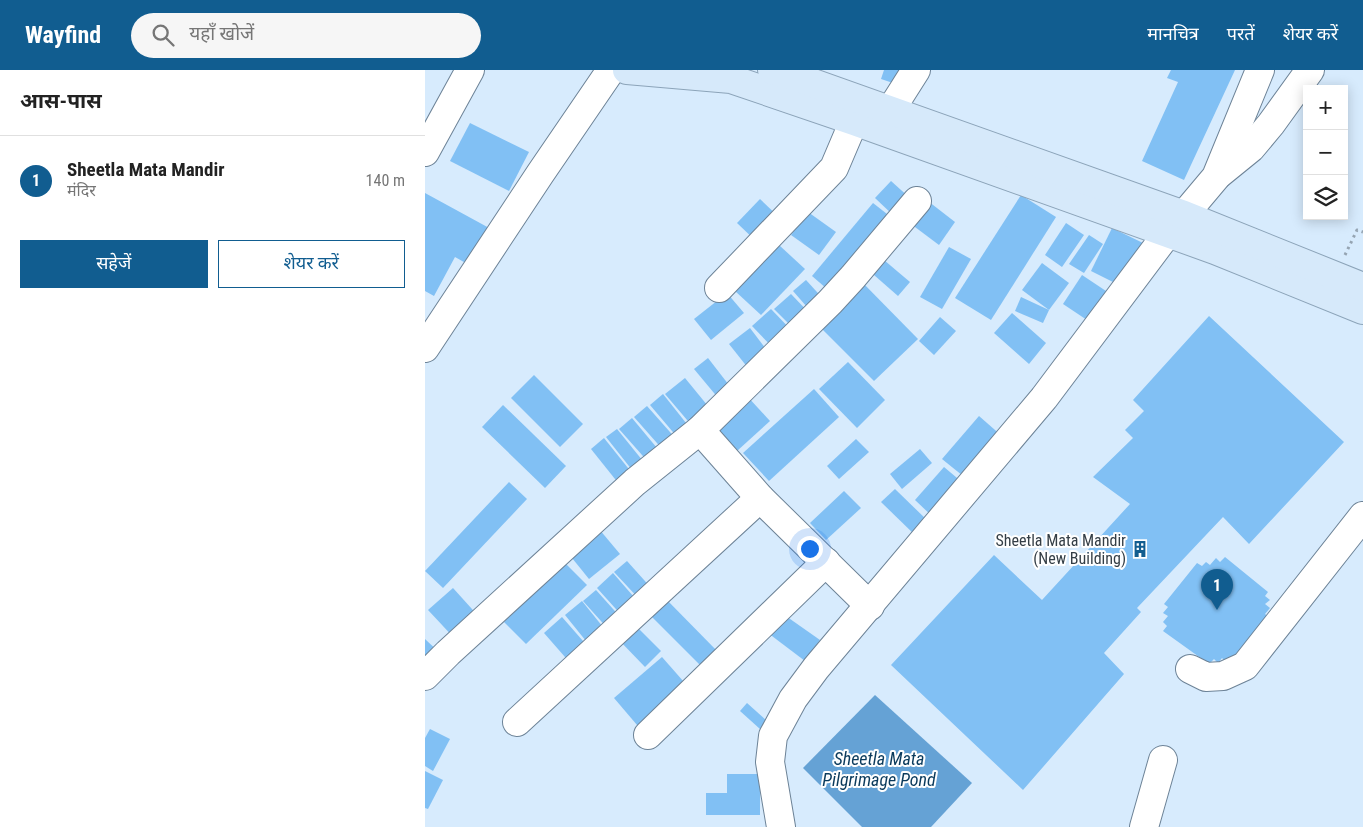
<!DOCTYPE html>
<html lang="hi">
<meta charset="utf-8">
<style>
:root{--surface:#fff;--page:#f6f6f6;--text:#222;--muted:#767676;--line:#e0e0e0;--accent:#115d90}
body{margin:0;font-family:"Roboto Condensed","Noto Sans Devanagari",sans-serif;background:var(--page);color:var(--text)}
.controls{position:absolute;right:15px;top:15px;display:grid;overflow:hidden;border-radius:0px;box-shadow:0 2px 12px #0003}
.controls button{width:45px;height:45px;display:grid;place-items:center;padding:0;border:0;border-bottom:1px solid var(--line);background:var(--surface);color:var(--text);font:25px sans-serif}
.you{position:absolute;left:384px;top:478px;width:18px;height:18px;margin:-12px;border:4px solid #fff;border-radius:50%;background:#1a73e8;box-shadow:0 0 0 8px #1a73e833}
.badge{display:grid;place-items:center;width:32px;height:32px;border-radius:50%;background:var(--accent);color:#fff;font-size:16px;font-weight:700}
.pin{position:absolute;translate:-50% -41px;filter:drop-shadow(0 1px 2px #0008)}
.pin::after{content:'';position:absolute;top:26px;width:18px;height:15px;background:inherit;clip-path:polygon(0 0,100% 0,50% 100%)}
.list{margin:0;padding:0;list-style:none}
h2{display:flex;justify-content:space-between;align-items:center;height:65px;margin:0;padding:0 20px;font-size:21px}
h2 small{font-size:16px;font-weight:400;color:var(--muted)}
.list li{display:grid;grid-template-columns:32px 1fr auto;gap:15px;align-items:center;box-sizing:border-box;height:90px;padding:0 20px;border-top:1px solid var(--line)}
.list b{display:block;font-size:19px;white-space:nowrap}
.list p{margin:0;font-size:16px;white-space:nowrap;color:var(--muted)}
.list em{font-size:16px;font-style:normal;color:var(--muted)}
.actions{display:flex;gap:10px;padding:15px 20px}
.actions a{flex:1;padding:11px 0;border:1px solid var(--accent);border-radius:0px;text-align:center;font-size:18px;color:var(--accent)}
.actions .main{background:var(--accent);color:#fff}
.icon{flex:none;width:28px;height:28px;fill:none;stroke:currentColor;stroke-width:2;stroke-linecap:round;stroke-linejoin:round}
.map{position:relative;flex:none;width:938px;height:757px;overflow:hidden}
header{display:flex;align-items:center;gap:30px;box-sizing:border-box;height:70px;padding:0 25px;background:var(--accent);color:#fff}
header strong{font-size:24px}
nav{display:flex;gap:28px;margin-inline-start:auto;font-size:18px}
.search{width:350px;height:45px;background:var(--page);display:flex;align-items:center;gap:12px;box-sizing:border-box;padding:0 18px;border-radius:28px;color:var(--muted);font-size:19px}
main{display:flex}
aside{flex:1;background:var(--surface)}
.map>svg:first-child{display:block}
.water{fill:#65a2d5}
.building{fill:#81c0f4}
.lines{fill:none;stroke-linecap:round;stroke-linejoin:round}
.minor-casing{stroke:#6d8397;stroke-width:30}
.major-casing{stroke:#8ca4b9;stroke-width:30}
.path{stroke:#95a4b2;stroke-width:3;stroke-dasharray:2.5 4;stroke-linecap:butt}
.minor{stroke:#fff;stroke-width:28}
.major{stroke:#d6e9fa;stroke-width:28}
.labels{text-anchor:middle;stroke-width:4;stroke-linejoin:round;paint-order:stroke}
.poi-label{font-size:16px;fill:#343e46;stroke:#fff;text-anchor:end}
.water-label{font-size:18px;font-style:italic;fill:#0a3a5c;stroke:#fff}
</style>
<header>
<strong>Wayfind</strong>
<div class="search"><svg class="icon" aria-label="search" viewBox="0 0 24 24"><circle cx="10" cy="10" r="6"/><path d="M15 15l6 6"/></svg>यहाँ खोजें</div>
<nav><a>मानचित्र</a><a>परतें</a><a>शेयर करें</a></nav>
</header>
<main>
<aside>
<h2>आस-पास<small></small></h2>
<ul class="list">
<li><span class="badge">1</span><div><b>Sheetla Mata Mandir</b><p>मंदिर</p></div><em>140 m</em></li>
</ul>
<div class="actions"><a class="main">सहेजें</a><a>शेयर करें</a></div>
</aside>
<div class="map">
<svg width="938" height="757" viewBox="0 0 938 757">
<rect width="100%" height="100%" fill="#d7ebfd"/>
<!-- water -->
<polygon class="water" points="450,625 547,713 506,757 437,757 378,698"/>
<!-- building -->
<g class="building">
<polygon points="459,0 479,0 474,15 456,9"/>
<polygon points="746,0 810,0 759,110 717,91 753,12 742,8"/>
<polygon points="45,53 104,82 84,121 25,91"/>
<polygon points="466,111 486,129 469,146 450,128"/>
<polygon points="0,123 66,159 46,196 30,187 9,226 0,221"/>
<polygon points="596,125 631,147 566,250 530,228"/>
<polygon points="499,128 530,152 514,175 482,151"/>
<polygon points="335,129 356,149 333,173 312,153"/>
<polygon points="448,133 471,151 409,225 387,206"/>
<polygon points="383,142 411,162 394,185 366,165"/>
<polygon points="641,153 659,165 637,197 620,185"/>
<polygon points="687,158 718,173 696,216 666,201"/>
<polygon points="664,165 678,174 659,203 644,194"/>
<polygon points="354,175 380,199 336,245 310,221"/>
<polygon points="524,177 546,189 517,239 495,227"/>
<polygon points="453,185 485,212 473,226 441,198"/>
<polygon points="617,193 644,213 624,240 597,220"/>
<polygon points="657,205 684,223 665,252 638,234"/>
<polygon points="434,209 493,269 449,311 390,252"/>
<polygon points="381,210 402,233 389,245 368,221"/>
<polygon points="302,223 319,243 286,270 269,249"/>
<polygon points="366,224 388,247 372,262 349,239"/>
<polygon points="596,227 624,240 618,253 590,241"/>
<polygon points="346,239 370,264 351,281 327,256"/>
<polygon points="587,243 621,273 604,294 569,263"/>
<polygon points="784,246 919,372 824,474 798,447 712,538 716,542 679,583 699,604 598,720 466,595 569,485 617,530 705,434 668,407 708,368 700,360 719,341 708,330"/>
<polygon points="515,247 531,261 509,285 494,271"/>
<polygon points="325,258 347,287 327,303 304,274"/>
<polygon points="283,288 307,319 294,329 269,299"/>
<polygon points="423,292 460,330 432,358 394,319"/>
<polygon points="109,305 158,354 135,377 86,328"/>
<polygon points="260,308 287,341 268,357 240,324"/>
<polygon points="389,319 414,347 344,411 318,383"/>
<polygon points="238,324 265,358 253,368 225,335"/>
<polygon points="322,326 345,351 312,381 289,357"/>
<polygon points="78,335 141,396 120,418 57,357"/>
<polygon points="222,336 252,370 239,381 209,347"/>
<polygon points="554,346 578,367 543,410 517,389"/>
<polygon points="207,348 237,384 225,394 194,359"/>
<polygon points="192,359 222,396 211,405 181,367"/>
<polygon points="179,368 211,408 198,419 166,379"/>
<polygon points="431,369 444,382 414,409 402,396"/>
<polygon points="495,379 507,393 477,419 465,404"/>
<polygon points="519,397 538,413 508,447 490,430"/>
<polygon points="84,412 102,429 18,518 0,501"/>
<polygon points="470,419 505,453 492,467 456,432"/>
<polygon points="419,421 436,438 401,470 385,453"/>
<polygon points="174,459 195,484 164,509 143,483"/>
<polygon points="800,487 843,522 840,526 845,530 840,534 845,538 840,544 845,548 811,592 802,593 797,588 793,593 789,589 784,594 738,561 742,556 738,552 743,546 738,543 743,537 739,534 772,493 777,496 781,492 785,495 791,488 795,492"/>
<polygon points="202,491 228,520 216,531 189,502"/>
<polygon points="140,493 162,515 101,574 79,552"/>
<polygon points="188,503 215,534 199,548 172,518"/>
<polygon points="28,518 56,549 32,571 3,540"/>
<polygon points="171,520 197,549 184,560 158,531"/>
<polygon points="238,526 295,584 280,600 222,542"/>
<polygon points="157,531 182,562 165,576 140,545"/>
<polygon points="358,544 395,570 380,591 343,563"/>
<polygon points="137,547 165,579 147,595 119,563"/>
<polygon points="209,554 236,581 220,597 193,569"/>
<polygon points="0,569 16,584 0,595"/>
<polygon points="237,587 266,620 218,662 189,628"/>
<polygon points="322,633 342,651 335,659 315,641"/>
<polygon points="5,659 25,669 8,701 0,696 0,668"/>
<polygon points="0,701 18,710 3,739 0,738"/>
<polygon points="302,704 335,704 335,745 281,745 281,723 302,723"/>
</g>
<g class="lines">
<!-- minor casing -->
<g class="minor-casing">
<g id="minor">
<polyline points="465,41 491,0"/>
<polyline points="0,82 45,0"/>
<polyline points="794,104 826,78 846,54 885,0"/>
<polyline points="759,145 791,107 835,0"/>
<polyline points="294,218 409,98 429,51"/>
<polyline points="0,278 115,104 186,0"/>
<polyline points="275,360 335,428 445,536"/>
<polyline points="765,599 781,607 798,606 820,596 938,446"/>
<polyline points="0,606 23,583 210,412 275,360 405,232 428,207 492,131"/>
<polyline points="92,652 335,428"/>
<polyline points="223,665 401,492"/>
<polyline points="356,757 345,692 348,666 368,629 391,598 619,328 742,164"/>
<polyline points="719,757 738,690"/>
</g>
</g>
<!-- major casing -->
<g class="major-casing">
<g id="major">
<polyline points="202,0 306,9 429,51 790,180 938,240"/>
<polyline points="347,0 374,8 759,145 938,217"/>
</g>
</g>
<!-- path -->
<polyline class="path" points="920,185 932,160 938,162"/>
<!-- minor -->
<use href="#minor" class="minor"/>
<!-- major -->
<use href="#major" class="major"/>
</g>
<!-- icons -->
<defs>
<g id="building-bare" transform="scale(1.35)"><path d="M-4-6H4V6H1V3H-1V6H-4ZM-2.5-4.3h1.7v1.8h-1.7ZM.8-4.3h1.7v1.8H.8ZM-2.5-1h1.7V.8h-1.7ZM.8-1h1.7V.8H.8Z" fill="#115d90" stroke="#fff" stroke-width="2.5" paint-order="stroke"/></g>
</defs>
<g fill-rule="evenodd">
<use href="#building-bare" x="715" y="479"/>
</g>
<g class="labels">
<!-- poi labels -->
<g class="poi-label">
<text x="701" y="476">Sheetla Mata Mandir<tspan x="701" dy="18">(New Building)</tspan></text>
</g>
<!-- water labels -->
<g class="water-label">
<text x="454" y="695">Sheetla Mata<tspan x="454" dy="21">Pilgrimage Pond</tspan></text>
</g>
</g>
</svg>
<div class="controls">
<button>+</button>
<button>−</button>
<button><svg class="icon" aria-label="layers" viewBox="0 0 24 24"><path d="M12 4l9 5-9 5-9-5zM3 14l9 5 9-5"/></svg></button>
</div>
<div class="you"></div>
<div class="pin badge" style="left:792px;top:540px">1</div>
</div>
</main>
